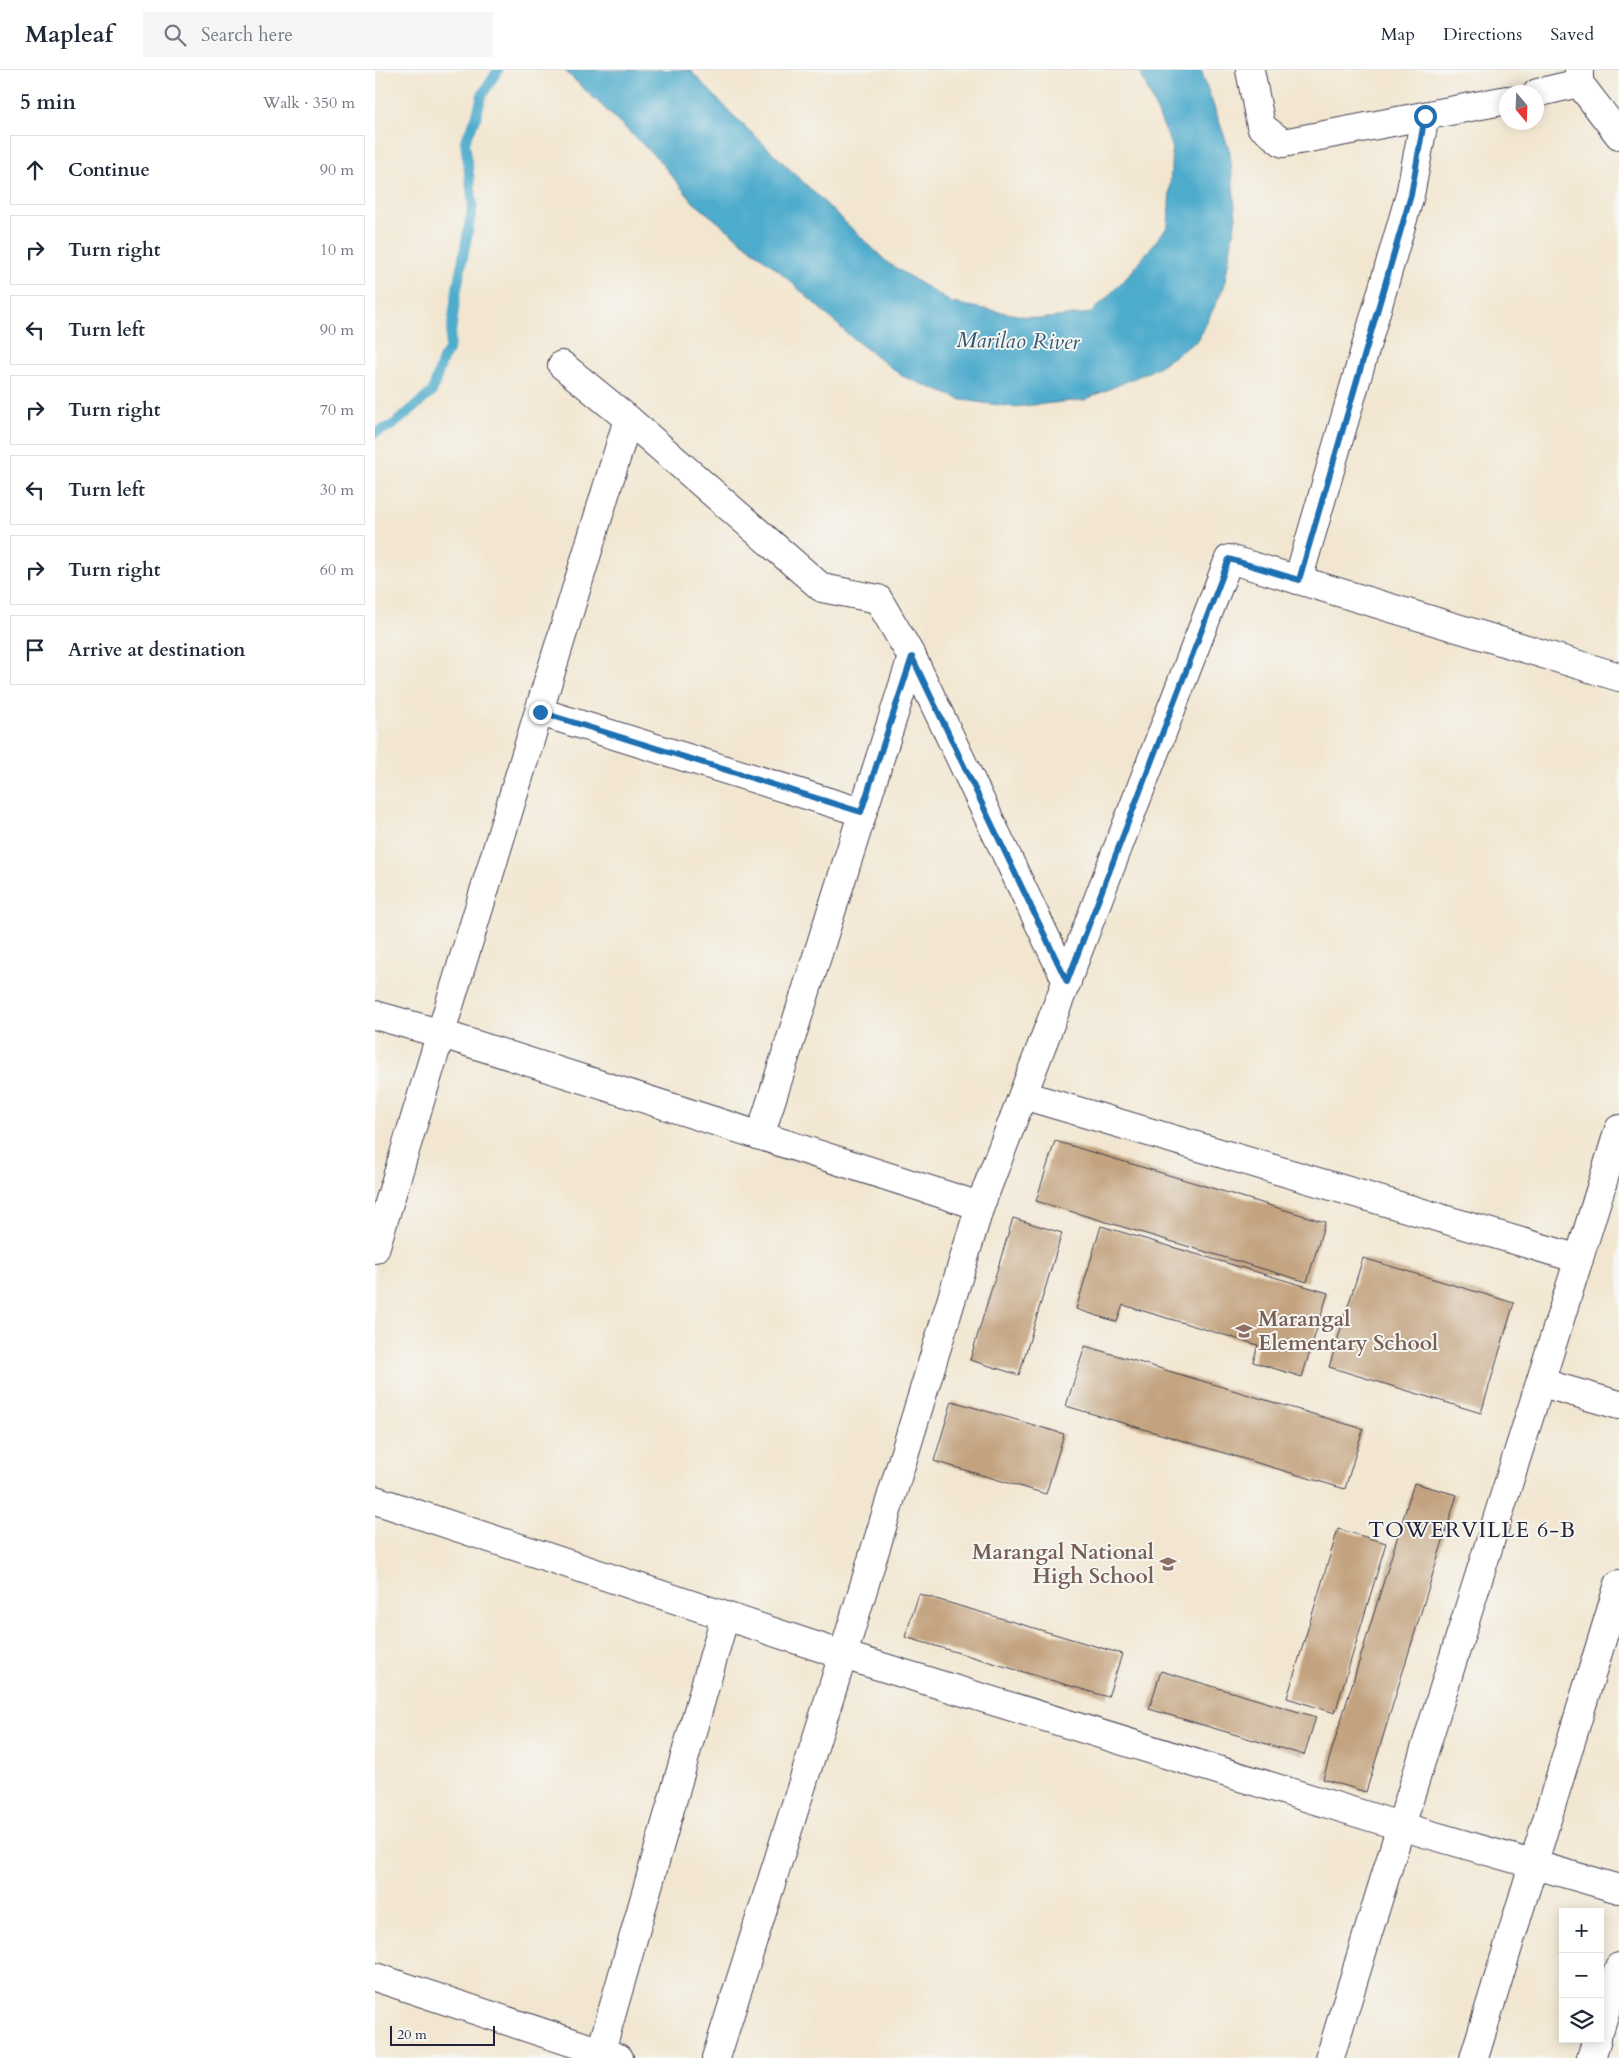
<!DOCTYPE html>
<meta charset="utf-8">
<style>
:root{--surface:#fff;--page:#f6f6f7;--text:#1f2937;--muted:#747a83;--line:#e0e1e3}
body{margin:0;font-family:Cardo,serif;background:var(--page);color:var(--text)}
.controls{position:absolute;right:15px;bottom:15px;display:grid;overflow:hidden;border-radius:0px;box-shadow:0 2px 12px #0003}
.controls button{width:45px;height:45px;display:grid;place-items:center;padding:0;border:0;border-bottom:1px solid var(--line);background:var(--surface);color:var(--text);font:25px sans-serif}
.compass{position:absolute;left:1124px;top:15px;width:45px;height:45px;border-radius:50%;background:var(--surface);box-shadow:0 2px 12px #0003;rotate:161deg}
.scale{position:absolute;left:15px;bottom:12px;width:105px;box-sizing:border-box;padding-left:5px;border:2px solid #22223b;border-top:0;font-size:14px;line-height:18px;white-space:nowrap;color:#22223b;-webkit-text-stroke:4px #f6f6f2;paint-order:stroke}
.stop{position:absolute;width:15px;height:15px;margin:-11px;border:4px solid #1f6fb2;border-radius:50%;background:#fff}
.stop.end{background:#1f6fb2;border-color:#fff;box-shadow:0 1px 5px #0008}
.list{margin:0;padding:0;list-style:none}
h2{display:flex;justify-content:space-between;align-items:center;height:65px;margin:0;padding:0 20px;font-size:21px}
h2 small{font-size:16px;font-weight:400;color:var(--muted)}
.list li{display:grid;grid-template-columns:32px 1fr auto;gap:15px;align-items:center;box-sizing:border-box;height:70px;margin:0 10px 10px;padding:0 10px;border:1px solid var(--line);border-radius:0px}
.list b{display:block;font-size:19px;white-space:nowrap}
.list em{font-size:16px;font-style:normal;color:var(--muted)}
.icon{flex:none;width:28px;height:28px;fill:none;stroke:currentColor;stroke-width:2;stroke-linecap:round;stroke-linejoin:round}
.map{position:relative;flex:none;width:1244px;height:1988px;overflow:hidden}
header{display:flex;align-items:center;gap:30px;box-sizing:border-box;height:70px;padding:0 25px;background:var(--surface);border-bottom:1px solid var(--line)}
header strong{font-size:24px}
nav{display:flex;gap:28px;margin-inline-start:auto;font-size:18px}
.search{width:350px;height:45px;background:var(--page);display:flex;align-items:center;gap:12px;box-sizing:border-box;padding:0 18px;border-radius:0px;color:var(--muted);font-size:19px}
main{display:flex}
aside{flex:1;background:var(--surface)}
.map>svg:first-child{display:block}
.water{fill:#4dabcc;stroke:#386684}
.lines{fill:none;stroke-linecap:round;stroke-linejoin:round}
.stream{stroke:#4dabcc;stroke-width:10}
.building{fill:#c3a37f}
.minor-casing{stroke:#413f51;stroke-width:30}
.minor{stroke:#fff;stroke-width:28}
.route{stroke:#1f6fb2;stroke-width:6}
.labels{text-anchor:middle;stroke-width:4;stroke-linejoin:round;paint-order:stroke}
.education-label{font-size:21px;font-weight:bold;fill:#785e54;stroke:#f6f6f2;text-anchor:start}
.water-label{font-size:22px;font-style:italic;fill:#335975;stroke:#f6f6f2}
.neighbourhood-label{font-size:22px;letter-spacing:1px;fill:#22223b;stroke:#f6f6f2}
</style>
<header>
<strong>Mapleaf</strong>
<div class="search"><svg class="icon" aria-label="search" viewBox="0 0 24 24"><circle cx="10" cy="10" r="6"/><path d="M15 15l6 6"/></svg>Search here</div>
<nav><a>Map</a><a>Directions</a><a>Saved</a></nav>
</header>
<main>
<aside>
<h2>5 min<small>Walk · 350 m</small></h2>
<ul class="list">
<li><svg class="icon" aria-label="ahead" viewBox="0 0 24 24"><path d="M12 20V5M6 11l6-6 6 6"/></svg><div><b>Continue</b></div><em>90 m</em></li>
<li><svg class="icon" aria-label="right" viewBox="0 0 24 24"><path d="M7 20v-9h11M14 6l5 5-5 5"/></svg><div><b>Turn right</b></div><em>10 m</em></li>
<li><svg class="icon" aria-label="left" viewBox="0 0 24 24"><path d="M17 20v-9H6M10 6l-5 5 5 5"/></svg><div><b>Turn left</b></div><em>90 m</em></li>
<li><svg class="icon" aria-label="right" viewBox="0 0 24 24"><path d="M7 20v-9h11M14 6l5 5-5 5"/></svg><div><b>Turn right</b></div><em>70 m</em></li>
<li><svg class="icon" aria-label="left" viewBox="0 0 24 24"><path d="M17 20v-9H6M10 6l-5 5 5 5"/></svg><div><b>Turn left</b></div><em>30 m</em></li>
<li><svg class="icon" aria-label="right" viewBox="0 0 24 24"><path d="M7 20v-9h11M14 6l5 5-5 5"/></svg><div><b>Turn right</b></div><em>60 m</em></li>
<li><svg class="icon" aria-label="arrive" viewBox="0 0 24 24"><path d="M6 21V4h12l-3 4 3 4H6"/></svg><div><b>Arrive at destination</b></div></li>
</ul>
</aside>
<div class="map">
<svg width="1244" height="1988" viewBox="0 0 1244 1988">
<rect width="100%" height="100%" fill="#f6f6f2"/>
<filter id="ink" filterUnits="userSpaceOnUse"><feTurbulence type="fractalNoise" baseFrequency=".02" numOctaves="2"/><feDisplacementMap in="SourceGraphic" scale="10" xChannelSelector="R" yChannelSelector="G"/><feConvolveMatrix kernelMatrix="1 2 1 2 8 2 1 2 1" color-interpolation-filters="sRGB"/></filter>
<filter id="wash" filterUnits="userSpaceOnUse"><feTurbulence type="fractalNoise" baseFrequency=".0096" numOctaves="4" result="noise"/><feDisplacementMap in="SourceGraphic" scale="20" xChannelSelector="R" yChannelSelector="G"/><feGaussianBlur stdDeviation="1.12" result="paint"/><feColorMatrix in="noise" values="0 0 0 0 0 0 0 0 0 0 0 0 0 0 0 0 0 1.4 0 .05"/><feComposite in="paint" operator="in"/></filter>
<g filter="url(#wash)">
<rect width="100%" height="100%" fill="#f2e6d0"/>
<!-- water -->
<polygon class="water" points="189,0 315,0 358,45 513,193 577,233 664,249 716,243 754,205 793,156 797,76 764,0 826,0 855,82 861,147 849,217 823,270 780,299 709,330 638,337 587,330 527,306 476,267 404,201 318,132 283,89"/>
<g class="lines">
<!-- stream -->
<polyline class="stream" points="0,363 18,355 57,322 68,289 74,280 81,224 98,135 90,71 101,48 107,25 123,0"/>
</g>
<g id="blocks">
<!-- building -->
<g class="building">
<polygon points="680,1071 950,1152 932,1212 661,1131"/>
<polygon points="638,1148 687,1163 644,1305 595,1290"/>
<polygon points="726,1156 953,1223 927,1307 878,1292 883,1275 748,1235 742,1252 701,1239"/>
<polygon points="988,1188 1139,1233 1106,1343 954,1297"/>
<polygon points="710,1276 988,1359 970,1419 691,1336"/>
<polygon points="577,1331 689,1364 671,1424 559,1391"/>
<polygon points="1039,1413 1082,1425 991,1722 948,1709"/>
<polygon points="963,1459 1011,1473 960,1643 912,1628"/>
<polygon points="544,1524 747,1584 733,1627 530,1567"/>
<polygon points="786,1601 941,1647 929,1685 774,1639"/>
</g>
</g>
</g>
<g filter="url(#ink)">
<use href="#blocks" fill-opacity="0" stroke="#413f51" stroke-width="1"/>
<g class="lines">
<!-- minor casing -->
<g class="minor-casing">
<g id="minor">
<polyline points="875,0 886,56 908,73 1132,30"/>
<polyline points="1204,0 1204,13 1244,65"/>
<polyline points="1162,23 1204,13"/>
<polyline points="187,295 253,349 447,518 503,529 537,587 692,912"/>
<polyline points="923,510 1035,125 1050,46"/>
<polyline points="165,642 486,742"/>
<polyline points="0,945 67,964 605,1136"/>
<polyline points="648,1025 1204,1189"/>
<polyline points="385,1066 537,587"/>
<polyline points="0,1179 253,349"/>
<polyline points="1167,1313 1244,1335"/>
<polyline points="0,1430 468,1585 1025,1756 1244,1819"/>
<polyline points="0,1907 244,1988"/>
<polyline points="1225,1958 1244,1897"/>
<polyline points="224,1988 350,1546"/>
<polyline points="341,1988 468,1585 605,1136 854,489 1244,607"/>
<path d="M955 1988C1048 1677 1149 1369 1244 1059"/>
<polyline points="1099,1988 1244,1514"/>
<polyline points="1216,1988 1222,1969"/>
</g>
</g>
<!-- minor -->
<use href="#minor" class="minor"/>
</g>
</g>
<g class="lines" filter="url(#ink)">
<!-- route -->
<polyline class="route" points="165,642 486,742 537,587 692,912 854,489 924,510 1036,125 1050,46"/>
</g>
<!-- icons -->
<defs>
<g id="school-bare" transform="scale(1.35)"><path d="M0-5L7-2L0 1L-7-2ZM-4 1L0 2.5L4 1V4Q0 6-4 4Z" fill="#8d6e63" stroke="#f6f6f2" stroke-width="2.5" paint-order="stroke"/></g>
</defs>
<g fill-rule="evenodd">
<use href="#school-bare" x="869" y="1261"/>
<use href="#school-bare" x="793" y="1494"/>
</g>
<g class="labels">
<!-- education labels -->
<g class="education-label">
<text x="883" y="1256">Marangal<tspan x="883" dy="24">Elementary School</tspan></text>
<text x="779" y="1489" text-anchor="end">Marangal National<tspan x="779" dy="24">High School</tspan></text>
</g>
<!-- water labels -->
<g class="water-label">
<text transform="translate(643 270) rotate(1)" y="8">Marilao River</text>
</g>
<!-- neighbourhood labels -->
<g class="neighbourhood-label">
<text x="1097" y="1467">TOWERVILLE 6-B</text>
</g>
</g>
</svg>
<div class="controls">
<button>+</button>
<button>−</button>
<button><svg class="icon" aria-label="layers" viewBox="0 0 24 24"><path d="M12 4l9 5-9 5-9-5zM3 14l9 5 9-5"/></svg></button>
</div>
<svg class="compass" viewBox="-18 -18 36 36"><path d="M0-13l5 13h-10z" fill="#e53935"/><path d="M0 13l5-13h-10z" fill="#747a83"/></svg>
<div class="scale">20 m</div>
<div class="stop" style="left:1050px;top:46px"></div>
<div class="stop end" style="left:165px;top:642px"></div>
</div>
</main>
